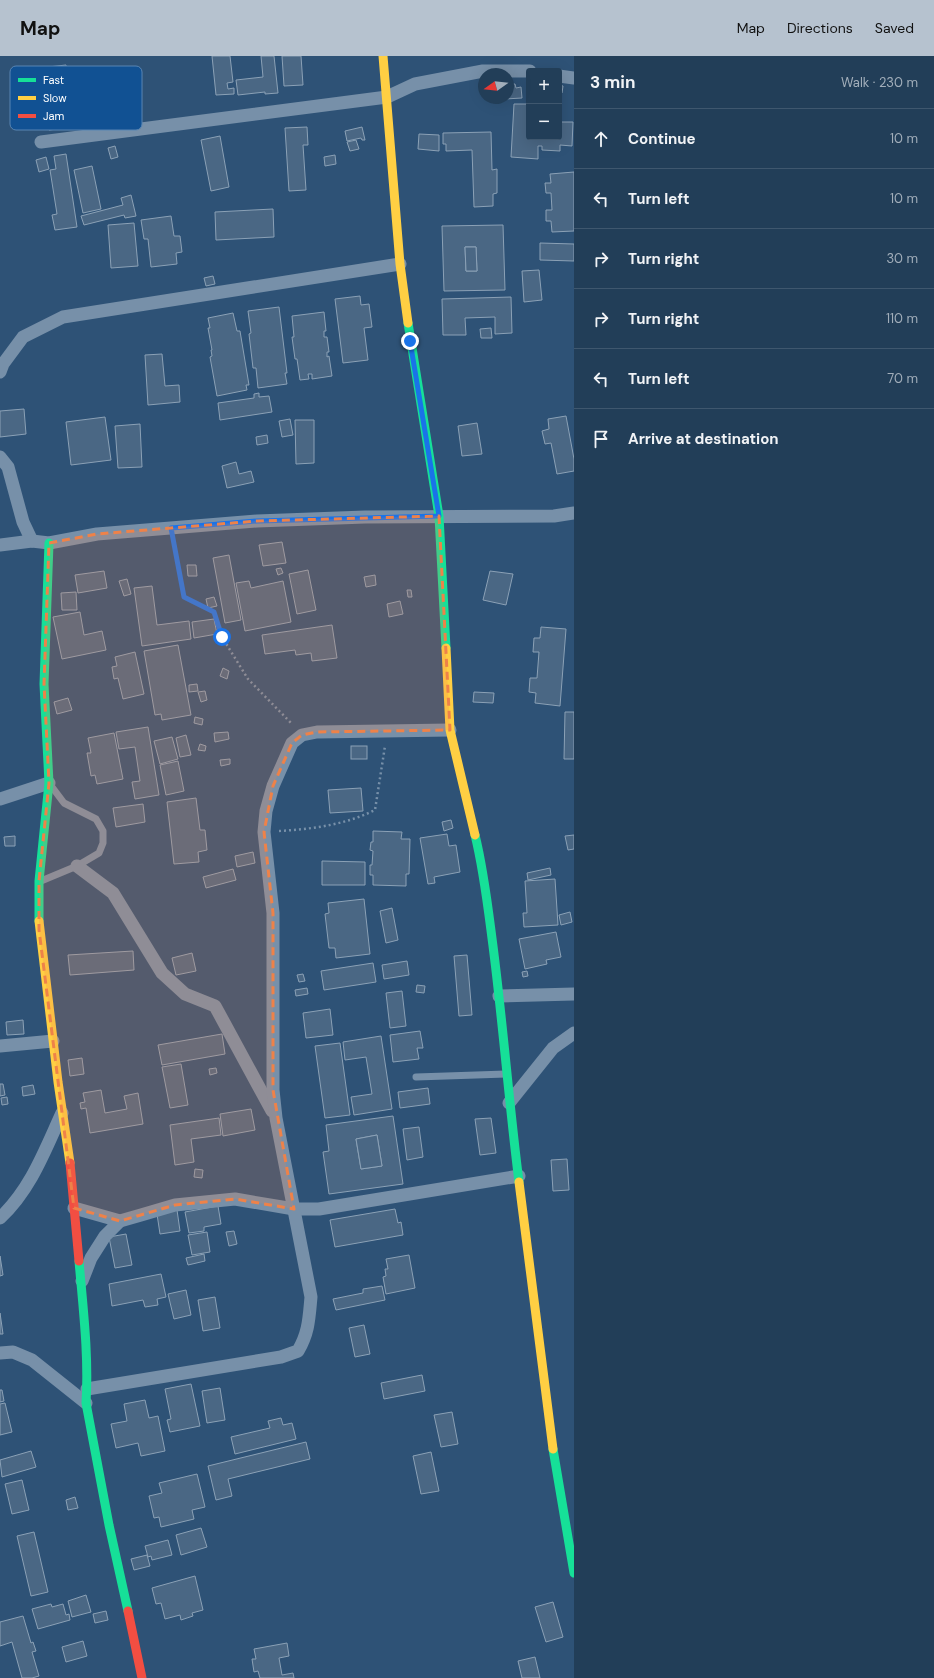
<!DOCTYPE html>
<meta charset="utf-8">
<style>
:root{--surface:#223e58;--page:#2a455e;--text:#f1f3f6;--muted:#a2aeba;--line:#3f576e;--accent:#b6c2cf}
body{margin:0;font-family:"DM Sans",sans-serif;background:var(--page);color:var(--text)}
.controls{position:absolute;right:12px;top:12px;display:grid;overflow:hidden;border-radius:4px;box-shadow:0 4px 16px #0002}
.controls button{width:36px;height:36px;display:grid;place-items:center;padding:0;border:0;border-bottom:1px solid var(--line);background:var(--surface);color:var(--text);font:20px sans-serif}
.compass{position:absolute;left:478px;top:12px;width:36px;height:36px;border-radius:50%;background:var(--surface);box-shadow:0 4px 16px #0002;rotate:255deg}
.stop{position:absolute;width:12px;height:12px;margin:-9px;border:3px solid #1a73e8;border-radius:50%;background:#fff}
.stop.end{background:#1a73e8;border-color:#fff;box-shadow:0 1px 4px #0008}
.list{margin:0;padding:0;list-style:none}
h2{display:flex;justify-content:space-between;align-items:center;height:52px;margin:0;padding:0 16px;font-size:17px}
h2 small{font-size:13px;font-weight:400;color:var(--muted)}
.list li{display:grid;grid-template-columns:26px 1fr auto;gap:12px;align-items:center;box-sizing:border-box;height:60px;padding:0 16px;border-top:1px solid var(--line)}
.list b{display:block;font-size:15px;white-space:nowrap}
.list em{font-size:13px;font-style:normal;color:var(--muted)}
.icon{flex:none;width:22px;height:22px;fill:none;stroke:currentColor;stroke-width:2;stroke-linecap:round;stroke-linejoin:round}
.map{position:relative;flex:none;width:574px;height:1622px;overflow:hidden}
header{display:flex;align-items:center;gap:24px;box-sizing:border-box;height:56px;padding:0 20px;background:var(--accent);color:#111}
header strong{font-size:19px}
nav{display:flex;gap:22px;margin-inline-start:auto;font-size:14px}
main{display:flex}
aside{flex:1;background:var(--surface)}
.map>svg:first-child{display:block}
.building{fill:#4a6784;stroke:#8ba1b6;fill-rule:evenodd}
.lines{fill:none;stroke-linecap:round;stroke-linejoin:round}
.path{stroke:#7790a9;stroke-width:2.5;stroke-dasharray:2 3;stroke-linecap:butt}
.lane{stroke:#7790a9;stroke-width:7}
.street{stroke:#7790a9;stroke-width:13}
.fast{stroke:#16e098;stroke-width:9}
.slow{stroke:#ffcf43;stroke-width:9}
.jam{stroke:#f24e42;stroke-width:9}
.route{stroke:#1a73e8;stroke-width:5}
.marked{fill:#ee8249;fill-opacity:0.2;stroke:#ee8249;stroke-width:3;stroke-dasharray:8 5;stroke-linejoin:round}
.key{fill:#115193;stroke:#5885b3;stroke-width:1}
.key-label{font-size:11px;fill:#fff}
</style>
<header>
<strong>Map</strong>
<nav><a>Map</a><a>Directions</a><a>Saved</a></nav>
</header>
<main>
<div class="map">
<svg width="574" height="1622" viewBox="0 0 574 1622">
<rect width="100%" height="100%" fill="#2e5276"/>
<!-- building -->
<g class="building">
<polygon points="212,0 230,0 233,26 227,27 228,33 234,32 234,38 216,39"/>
<polygon points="261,0 274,0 278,37 265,38 265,36 238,39 236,24 263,21"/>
<polygon points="282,0 301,0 303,29 284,30"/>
<polygon points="66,9 74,71 49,74 48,64 43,64 41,49 53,47 48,11"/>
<polygon points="508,28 515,28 516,32 521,31 522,42 505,43 508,42"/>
<polygon points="559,29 563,30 562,37 559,37"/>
<polygon points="514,48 529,48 529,81 559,81 559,66 573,66 572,90 560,89 560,95 542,94 542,90 538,90 538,103 511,101"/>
<polygon points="307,71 308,89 303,89 306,134 289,135 285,72"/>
<polygon points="362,71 365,84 362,84 361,82 347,85 345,75"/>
<polygon points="491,76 492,114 497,113 497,137 493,138 493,150 474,151 472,94 446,95 446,88 443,88 443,77"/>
<polygon points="419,78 439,79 439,95 418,93"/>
<polygon points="220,80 229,131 211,135 201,84"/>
<polygon points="356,84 359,93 350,95 347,86"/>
<polygon points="115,90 118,101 111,103 108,92"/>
<polygon points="66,98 77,171 55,174 52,159 57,158 50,114 56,113 54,100"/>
<polygon points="335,99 336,108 325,110 324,101"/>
<polygon points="46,101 49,113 39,116 36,104"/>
<polygon points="92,110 101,153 83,157 74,114"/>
<polygon points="574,116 574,175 552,176 551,165 546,165 546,154 552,154 551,137 546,137 545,127 551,127 550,118"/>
<polygon points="131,139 136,160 125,162 124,159 84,169 81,160 123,149 121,142"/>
<polygon points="273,153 274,181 216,184 215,156"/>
<polygon points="171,160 174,180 180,180 182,196 176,197 177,208 151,211 148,183 144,183 141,164"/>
<polygon points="134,167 138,210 111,212 108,169"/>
<path d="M503 169 505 234 444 235 442 170ZM465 191H476L477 215H466Z"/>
<polygon points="540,187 574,188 574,205 540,204"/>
<polygon points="465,191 476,191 477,215 466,215"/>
<polygon points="539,214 542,244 524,246 522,215"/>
<polygon points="213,220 215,228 206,230 204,222"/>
<polygon points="360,240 361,249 369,248 372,271 364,272 368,304 343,307 335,243"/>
<polygon points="511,241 512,277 495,278 495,261 465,262 466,279 443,279 442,243"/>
<polygon points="279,251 287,317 285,317 287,328 258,332 256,312 253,312 249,278 251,277 248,255"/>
<polygon points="324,256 326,275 324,275 324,281 327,281 329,296 327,296 327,301 329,300 332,320 312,323 312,318 308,318 309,323 300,324 297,303 295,303 292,281 294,281 292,260"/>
<polygon points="233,257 237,275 240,275 249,329 246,329 247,334 217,340 210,301 212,300 211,294 212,294 208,272 210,272 208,262"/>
<polygon points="491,272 492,282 481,282 480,273"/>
<polygon points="162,298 165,330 179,329 180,346 148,349 145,299"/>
<polygon points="259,337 259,341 269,340 272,356 220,364 218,347 254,342 254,338"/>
<polygon points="24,353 26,378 0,381 0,355"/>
<polygon points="566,360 574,403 574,415 557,418 551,387 545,388 542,375 549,373 548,363"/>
<polygon points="105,361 111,404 71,409 66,366"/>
<polygon points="290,363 293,379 282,381 279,365"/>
<polygon points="295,364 314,364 314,407 296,408"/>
<polygon points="477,367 482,398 462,400 458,370"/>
<polygon points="140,368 142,411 118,412 115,370"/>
<polygon points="267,379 268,387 257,389 256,381"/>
<polygon points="236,406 239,418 251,415 254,426 227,432 222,410"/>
<polygon points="282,486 286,507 263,510 259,489"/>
<polygon points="229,499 241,564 225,567 213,502"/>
<polygon points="187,509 196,509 197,520 188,520"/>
<polygon points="281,512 283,517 278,519 276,513"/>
<polygon points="308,514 316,554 297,558 289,518"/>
<polygon points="104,515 107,532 78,537 75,519"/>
<polygon points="490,515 513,518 506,549 483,544"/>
<polygon points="375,519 376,529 366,531 364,521"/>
<polygon points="127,523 131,538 124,540 119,525"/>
<polygon points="249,525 251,532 283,525 291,566 245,575 236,527"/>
<polygon points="152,530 157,569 189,565 191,583 142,590 134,532"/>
<polygon points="407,534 411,534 412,541 408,541"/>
<polygon points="76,536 77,554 62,554 61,537"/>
<polygon points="214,541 217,550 208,552 206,543"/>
<polygon points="400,545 403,558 389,561 387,548"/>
<polygon points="80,556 84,579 102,575 106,594 62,603 53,561"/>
<polygon points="214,563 217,578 194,582 192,566"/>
<polygon points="332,569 337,602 312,605 311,597 296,599 295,594 265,598 262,579"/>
<polygon points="541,571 566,573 560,650 535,647 536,637 529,636 530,622 537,622 539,596 533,596 534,582 540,582"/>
<polygon points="178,589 191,659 162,664 161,658 155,659 144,595"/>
<polygon points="135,596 144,638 123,643 118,622 114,623 112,611 117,610 115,601"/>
<polygon points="223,612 229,615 227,623 220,620"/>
<polygon points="197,628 198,635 189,636 189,629"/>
<polygon points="205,635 207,644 201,646 198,636"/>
<polygon points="474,636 494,637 493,647 473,646"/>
<polygon points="68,642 72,654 57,658 54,646"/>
<polygon points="565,656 574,656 574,703 564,703"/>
<polygon points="195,661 203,663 202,669 194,667"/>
<polygon points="148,671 159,739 135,743 132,726 140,725 135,691 119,693 116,676"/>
<polygon points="228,676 229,683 215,686 214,677"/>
<polygon points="114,677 123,723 97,728 95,719 91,720 87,697 91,697 88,682"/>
<polygon points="186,679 191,699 180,701 176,682"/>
<polygon points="172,681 178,703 160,708 154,685"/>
<polygon points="200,688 206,690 205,695 198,694"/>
<rect x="351" y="690" width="16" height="13"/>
<polygon points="230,703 230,708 221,710 220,704"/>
<polygon points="178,705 184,735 166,739 160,709"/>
<polygon points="361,732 363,755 330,757 328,734"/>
<polygon points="196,742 200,774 205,774 207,794 198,796 199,806 174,808 167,746"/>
<polygon points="143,748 145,766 116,771 113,752"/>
<polygon points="451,764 453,772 444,775 442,766"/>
<polygon points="373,775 402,776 401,783 410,783 409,818 406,818 406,830 373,829 373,819 370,819 370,809 372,809 373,795 370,794 371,786 373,786"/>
<polygon points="447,778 449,790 456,789 460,816 434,821 435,827 428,828 420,782"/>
<polygon points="574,779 574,793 568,794 565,780"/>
<polygon points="15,780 15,790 5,790 4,781"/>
<polygon points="253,796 255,807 237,811 235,800"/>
<polygon points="322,805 365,806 365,829 322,829"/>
<polygon points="550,812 551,819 528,824 527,817"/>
<polygon points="233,813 236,824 206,832 203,821"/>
<polygon points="555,823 558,869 524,871 523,857 527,857 525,825"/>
<polygon points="364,843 370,898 336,902 335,892 329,892 325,858 329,857 328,847"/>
<polygon points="392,852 398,884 386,887 380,855"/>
<polygon points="570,856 572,866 561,869 559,859"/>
<polygon points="556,876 561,901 546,904 547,908 525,913 519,883"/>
<polygon points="133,895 134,914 70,919 68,899"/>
<polygon points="192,897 196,915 176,919 172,902"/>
<polygon points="467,899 472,959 459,960 454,900"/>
<polygon points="407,905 409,919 384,923 382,909"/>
<polygon points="373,907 376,926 324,934 321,915"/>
<polygon points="527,915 528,920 523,921 522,916"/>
<polygon points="303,918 305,925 299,926 297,919"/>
<polygon points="417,929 425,930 424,937 416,936"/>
<polygon points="307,932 308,938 296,940 295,934"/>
<polygon points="402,935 406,970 390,972 386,937"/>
<polygon points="330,953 333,979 306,982 303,957"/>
<polygon points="23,964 24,978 7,979 6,966"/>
<polygon points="420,975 423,992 417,992 419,1003 393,1006 390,979"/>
<polygon points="222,978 225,998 162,1009 158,989"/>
<polygon points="381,980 392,1053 354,1059 351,1041 372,1038 366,1001 345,1004 343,986"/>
<polygon points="340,987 350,1059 325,1062 315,990"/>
<polygon points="82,1002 84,1018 70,1020 68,1004"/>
<polygon points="181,1008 188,1049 170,1052 162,1011"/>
<polygon points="216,1012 217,1017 210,1019 209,1013"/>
<polygon points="0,1028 3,1028 5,1039 0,1040"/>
<polygon points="33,1029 35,1038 23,1040 22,1031"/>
<polygon points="428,1032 430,1048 400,1052 398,1036"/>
<polygon points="101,1034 105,1057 127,1053 124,1040 138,1037 143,1068 90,1077 86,1052 81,1053 80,1047 85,1046 83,1037"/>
<polygon points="7,1041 8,1048 2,1049 1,1042"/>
<polygon points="251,1053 255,1074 223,1080 220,1058"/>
<path d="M393 1060 403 1128 329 1138 323 1096 329 1095 326 1069ZM377 1079 382 1110 361 1113 356 1083Z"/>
<polygon points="219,1062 221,1079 191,1083 194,1106 175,1109 170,1069"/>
<polygon points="491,1062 496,1097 480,1099 475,1063"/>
<polygon points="419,1071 423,1101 407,1104 403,1073"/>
<polygon points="377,1079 382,1110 361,1113 356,1083"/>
<polygon points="567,1103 569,1134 553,1135 551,1104"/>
<polygon points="195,1113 203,1114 202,1122 194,1121"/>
<polygon points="218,1150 221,1168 204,1171 204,1175 189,1177 185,1156"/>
<polygon points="395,1153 398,1167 401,1166 403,1179 335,1191 330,1164"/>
<polygon points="177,1154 180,1175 160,1178 157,1158"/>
<polygon points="234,1175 237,1188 229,1190 226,1176"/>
<polygon points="207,1176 210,1196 192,1199 188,1179"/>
<polygon points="126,1178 132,1209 115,1212 109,1181"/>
<polygon points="204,1198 205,1205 188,1209 186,1202"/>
<polygon points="409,1199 415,1232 386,1238 383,1221 386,1220 385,1213 388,1213 386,1203"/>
<polygon points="0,1200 3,1219 0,1220"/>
<polygon points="161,1218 166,1241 157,1243 158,1249 145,1251 143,1244 112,1250 109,1228"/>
<polygon points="382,1230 385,1244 336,1254 333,1243 363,1237 363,1233"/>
<polygon points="186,1234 191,1259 174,1263 168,1238"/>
<polygon points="215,1241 220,1272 203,1275 198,1244"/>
<polygon points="0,1257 3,1278 0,1278"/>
<polygon points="364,1269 370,1298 355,1301 349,1272"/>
<polygon points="422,1319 425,1335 384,1343 381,1327"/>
<polygon points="191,1328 200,1370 170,1376 167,1364 171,1363 165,1333"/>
<polygon points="220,1332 225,1364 207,1367 202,1335"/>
<polygon points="0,1334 2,1334 4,1345 0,1346"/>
<polygon points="145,1344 149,1362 158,1360 165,1395 141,1400 138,1387 116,1392 111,1368 127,1365 124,1348"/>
<polygon points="5,1347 12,1376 0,1379 0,1348"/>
<polygon points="452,1356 458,1388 441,1391 434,1359"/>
<polygon points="281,1362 283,1369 292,1367 296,1383 235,1398 231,1381 270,1372 268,1365"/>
<polygon points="306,1386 310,1403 228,1423 232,1440 216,1444 208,1410"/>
<polygon points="31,1395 36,1411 2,1421 0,1404"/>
<polygon points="431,1396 439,1435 421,1438 413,1400"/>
<polygon points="197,1418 205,1451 192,1454 194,1463 161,1471 159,1461 154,1462 149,1440 162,1437 159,1427"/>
<polygon points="22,1424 29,1454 12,1458 5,1428"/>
<polygon points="75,1441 78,1452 68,1454 66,1444"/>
<polygon points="201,1472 207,1491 181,1499 176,1479"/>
<polygon points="34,1476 48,1536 31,1540 17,1480"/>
<polygon points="168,1484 172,1499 152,1504 151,1500 148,1501 145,1490"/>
<polygon points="147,1499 150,1510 134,1514 131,1503"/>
<polygon points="195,1520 203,1554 192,1557 193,1560 181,1564 180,1559 165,1563 161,1547 156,1548 152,1532"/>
<polygon points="86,1539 91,1556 72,1561 68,1545"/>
<polygon points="553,1546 563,1581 546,1586 535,1551"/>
<polygon points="51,1548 52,1551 63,1548 66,1559 69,1558 70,1564 38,1573 32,1553"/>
<polygon points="106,1555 108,1564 95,1567 93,1558"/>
<polygon points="23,1560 31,1587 33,1586 36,1595 32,1596 39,1620 32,1622 22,1622 12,1586 0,1590 0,1566"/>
<polygon points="83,1585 87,1600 66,1606 62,1591"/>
<polygon points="287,1587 289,1600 279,1602 282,1619 293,1617 294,1622 260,1622 258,1615 254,1616 252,1603 256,1603 254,1593"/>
<polygon points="535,1601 540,1622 522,1622 518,1605"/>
</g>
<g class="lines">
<!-- path -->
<g class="path">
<polyline points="174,485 184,541 214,556 222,581 248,623 292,668"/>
<path d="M279 775C312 773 345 769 375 754L385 690"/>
</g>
<!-- lane -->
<g class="lane">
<polyline points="41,825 77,810 99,797 103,787 103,775 96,763 64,747 52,731"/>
<polyline points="416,1021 506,1018"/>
</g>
<!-- street -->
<g class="street">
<polyline points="559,20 574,22"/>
<polyline points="41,86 387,41 415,28 483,15 530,15"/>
<polyline points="0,316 3,308 23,281 63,261 400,208"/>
<polyline points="0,401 8,411 23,466 32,485"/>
<polyline points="0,489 32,485 49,487 97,478 257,465 365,461 554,460 574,457"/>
<polyline points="0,743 49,727"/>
<polyline points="77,810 113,837 162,917 185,938 215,950 272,1055"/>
<polyline points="499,940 574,938"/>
<polyline points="0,990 53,985"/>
<polyline points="509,1047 553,992 574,977"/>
<polyline points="74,1152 120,1165"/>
<path d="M0 1162C31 1133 45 1094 62 1057"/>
<polyline points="82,1225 91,1202 105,1180 120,1165 141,1159 175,1149 235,1143 294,1153 319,1153 519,1120"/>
<polyline points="0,1297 13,1296 32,1304 86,1347"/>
<path d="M87 1333 281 1301 298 1295C309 1276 309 1262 311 1241L276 1062 273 1034V857L264 776 266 755 273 730 292 687 302 679 317 676 450 674"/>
</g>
<!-- fast -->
<g class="fast">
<polyline points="408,267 439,460 446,592"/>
<path d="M475 779C484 815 488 852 493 890 503 968 509 1047 519 1126"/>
<polyline points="39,865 39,825 49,727 44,628 49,487"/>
<path d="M79 1205C83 1252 89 1300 86 1347L109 1469 128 1555"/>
<polyline points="553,1393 574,1517"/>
</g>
<!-- slow -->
<g class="slow">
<polyline points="383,0 400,208 408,267"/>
<polyline points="446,592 450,674 475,779"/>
<polyline points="39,865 58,1026 70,1107"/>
<polyline points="519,1126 553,1393"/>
</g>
<!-- jam -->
<g class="jam">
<polyline points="70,1107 79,1205"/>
<polyline points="128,1555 142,1622"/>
</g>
</g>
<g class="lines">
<!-- route -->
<polyline class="route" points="222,581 214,556 184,541 171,472 257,465 439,460 410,285"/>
</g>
<!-- marked area -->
<path class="marked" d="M439 460 450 674 317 676 302 679 292 687 273 730 264 776 273 857V1034L294 1153 235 1143 175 1149 120 1165 74 1152 39 874V825L49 727 44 628 49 487 97 478 257 465Z"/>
<!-- legend -->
<rect x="10" y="10" width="132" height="64" rx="6" class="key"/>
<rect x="18" y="22" width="18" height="4" fill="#16e098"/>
<rect x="18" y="40" width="18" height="4" fill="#ffcf43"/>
<rect x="18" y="58" width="18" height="4" fill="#f24e42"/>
<g class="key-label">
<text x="43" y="28">Fast</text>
<text x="43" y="46">Slow</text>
<text x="43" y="64">Jam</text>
</g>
</svg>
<div class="controls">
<button>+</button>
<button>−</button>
</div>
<svg class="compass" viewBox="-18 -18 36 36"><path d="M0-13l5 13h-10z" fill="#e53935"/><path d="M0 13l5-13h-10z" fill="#a2aeba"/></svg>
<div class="stop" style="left:222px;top:581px"></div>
<div class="stop end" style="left:410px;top:285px"></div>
</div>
<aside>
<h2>3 min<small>Walk · 230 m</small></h2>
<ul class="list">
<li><svg class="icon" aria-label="ahead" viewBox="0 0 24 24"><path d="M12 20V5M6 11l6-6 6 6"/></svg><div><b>Continue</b></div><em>10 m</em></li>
<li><svg class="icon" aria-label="left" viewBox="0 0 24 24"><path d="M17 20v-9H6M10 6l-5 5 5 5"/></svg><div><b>Turn left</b></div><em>10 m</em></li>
<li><svg class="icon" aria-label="right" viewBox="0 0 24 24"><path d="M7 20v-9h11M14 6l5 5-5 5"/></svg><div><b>Turn right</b></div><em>30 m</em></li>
<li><svg class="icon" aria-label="right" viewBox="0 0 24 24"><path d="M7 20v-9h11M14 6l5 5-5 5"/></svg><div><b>Turn right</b></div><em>110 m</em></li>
<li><svg class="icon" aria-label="left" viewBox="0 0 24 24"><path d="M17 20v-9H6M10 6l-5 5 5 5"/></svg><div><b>Turn left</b></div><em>70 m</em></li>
<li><svg class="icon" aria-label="arrive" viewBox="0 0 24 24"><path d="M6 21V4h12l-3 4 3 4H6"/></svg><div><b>Arrive at destination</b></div></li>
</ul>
</aside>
</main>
